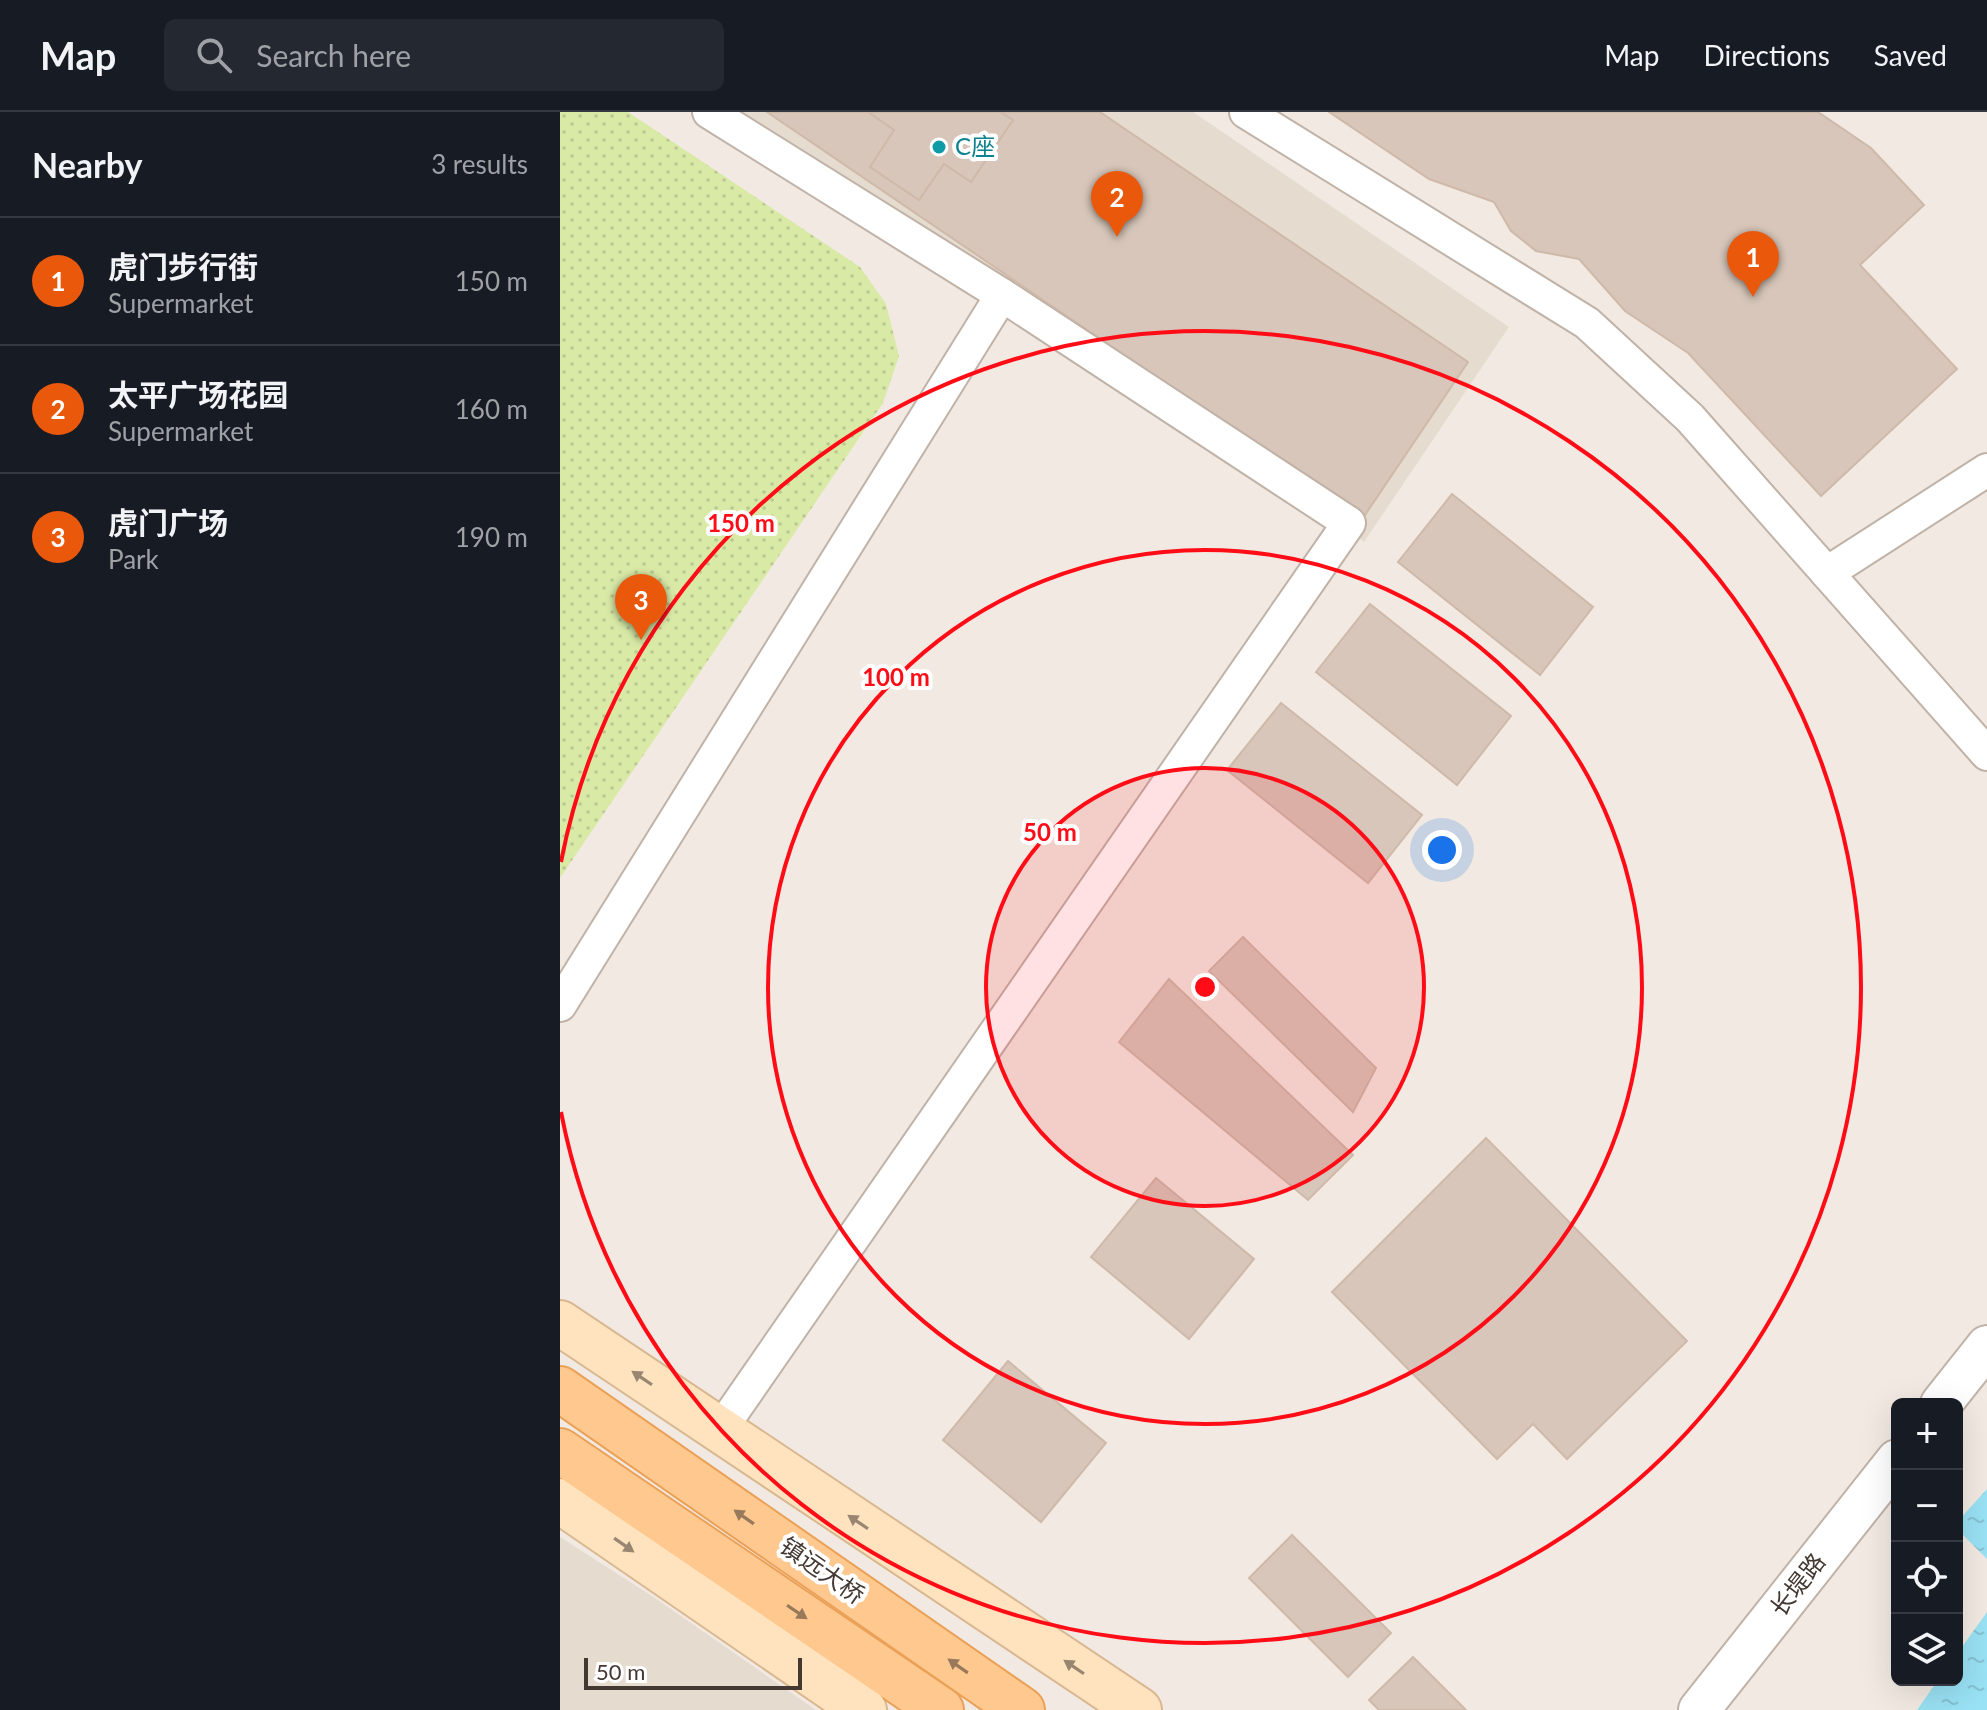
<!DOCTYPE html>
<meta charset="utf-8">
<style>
:root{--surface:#171b24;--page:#242831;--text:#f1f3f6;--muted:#9ea1a6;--line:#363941;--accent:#ea580c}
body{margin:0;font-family:Lato,"Noto Sans SC",sans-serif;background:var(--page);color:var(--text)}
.controls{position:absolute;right:24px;bottom:24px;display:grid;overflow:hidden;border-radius:12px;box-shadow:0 8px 32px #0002}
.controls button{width:72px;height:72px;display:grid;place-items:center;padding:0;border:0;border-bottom:2px solid var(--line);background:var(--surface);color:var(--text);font:40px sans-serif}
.scale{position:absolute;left:24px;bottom:20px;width:218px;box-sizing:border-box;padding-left:8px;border:4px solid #443932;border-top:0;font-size:22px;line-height:28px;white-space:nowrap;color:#443932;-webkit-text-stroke:6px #fff;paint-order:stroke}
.you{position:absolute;left:882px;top:738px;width:28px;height:28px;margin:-20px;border:6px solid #fff;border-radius:50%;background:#1a73e8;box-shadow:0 0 0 12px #1a73e833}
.badge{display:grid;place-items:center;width:52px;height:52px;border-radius:50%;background:var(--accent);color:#fff;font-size:26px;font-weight:700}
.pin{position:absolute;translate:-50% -66px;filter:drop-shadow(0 2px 4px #0008)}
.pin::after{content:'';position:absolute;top:42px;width:28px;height:24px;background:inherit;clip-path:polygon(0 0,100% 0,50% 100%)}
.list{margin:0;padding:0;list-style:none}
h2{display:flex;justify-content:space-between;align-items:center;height:104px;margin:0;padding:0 32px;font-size:34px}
h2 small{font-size:26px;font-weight:400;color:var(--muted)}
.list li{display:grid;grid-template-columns:52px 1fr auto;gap:24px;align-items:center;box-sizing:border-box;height:128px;padding:0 32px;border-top:2px solid var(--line)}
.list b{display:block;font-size:30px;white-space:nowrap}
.list p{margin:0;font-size:26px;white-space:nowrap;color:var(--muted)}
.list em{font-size:26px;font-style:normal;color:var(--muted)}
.icon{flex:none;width:44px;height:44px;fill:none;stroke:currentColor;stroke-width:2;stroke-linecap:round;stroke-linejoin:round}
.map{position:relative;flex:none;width:1427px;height:1598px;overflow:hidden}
header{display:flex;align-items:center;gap:48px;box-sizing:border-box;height:112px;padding:0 40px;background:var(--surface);border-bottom:2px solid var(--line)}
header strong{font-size:38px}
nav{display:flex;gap:44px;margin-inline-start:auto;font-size:28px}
.search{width:560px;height:72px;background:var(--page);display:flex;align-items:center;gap:20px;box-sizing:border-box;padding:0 28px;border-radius:12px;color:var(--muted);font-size:30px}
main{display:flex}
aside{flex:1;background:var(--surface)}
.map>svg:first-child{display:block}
.residential{fill:#e6dbcf}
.park{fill:url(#park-dots)}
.water{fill:url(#water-ripples)}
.building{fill:#d7c6b9;stroke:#cfb9a9;stroke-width:2}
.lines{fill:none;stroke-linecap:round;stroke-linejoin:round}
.minor-casing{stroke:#c1b2a7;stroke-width:36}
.tertiary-casing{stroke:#c1b2a7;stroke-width:44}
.secondary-casing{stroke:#d9b790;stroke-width:48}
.primary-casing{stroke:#eaa157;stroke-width:48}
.minor{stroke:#fff;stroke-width:32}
.tertiary{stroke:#fff;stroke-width:40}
.secondary{stroke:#ffe3bf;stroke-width:44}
.primary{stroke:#ffc88e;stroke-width:44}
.oneway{fill:#988671}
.oneway2{fill:#98795b}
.ring{fill:none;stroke:#ff0c17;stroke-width:4}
.culture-dot{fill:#0f9aa8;stroke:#fff;stroke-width:3}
.labels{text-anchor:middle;stroke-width:8;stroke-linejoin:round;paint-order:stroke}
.culture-label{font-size:24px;fill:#0d838f;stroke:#fff;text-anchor:start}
.street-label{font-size:24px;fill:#443932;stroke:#fff}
.centre{fill:#ff0c17;stroke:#fff;stroke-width:4}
.ring-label{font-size:24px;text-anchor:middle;font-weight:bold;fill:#ff0c17;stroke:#fff;stroke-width:8;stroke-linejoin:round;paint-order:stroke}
</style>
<header>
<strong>Map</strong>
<div class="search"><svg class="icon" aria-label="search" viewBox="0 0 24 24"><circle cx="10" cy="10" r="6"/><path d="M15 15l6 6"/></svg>Search here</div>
<nav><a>Map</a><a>Directions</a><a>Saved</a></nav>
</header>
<main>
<aside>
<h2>Nearby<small>3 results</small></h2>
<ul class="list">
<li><span class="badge">1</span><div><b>虎门步行街</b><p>Supermarket</p></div><em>150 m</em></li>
<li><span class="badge">2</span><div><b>太平广场花园</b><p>Supermarket</p></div><em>160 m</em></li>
<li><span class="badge">3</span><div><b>虎门广场</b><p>Park</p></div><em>190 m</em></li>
</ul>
</aside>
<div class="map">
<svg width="1427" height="1598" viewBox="0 0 1427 1598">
<defs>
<pattern id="park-dots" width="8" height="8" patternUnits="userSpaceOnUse" patternTransform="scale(2)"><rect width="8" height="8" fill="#d9eaa7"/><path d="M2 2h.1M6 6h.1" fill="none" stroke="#bbc990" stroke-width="1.8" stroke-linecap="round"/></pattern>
<pattern id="water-ripples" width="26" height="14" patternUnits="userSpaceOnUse" patternTransform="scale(2)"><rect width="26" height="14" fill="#99e1f4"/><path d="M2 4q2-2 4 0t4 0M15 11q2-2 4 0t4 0" fill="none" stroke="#85c2d2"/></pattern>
</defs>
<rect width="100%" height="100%" fill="#f2eae2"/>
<!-- residential -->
<g class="residential">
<polygon points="172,0 633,0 949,215 804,430"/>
<polygon points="0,1425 95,1486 256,1598 0,1598"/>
</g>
<!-- park -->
<polygon class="park" points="0,0 68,0 300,155 326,192 339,244 323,291 0,766"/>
<!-- water -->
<g class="water">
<polygon points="1427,1377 1427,1447 1397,1417 1397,1410"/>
<polygon points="1427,1500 1427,1598 1357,1598 1378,1568 1397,1568 1397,1542"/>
</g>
<!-- building -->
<g class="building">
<polygon points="207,0 540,0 908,250 803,406"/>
<polygon points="308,0 440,0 453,8 411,70 384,52 359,88 310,55 334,18"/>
<polygon points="769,0 1258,0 1311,36 1364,93 1300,153 1397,257 1261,384 1128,241 1065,199 1019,147 976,139 951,119 934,90 869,67"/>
<polygon points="892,382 1033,495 980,563 838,450"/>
<polygon points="810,492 951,604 897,673 756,560"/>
<polygon points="721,591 862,703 808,771 667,658"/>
<polygon points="683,825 816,956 793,1000 649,859"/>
<polygon points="609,867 793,1043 748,1088 559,930"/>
<polygon points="926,1026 1127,1229 1007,1347 973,1312 937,1347 772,1180"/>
<polygon points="596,1066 694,1147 629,1227 531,1145"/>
<polygon points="448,1249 546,1331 481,1410 383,1328"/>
<polygon points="732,1423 831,1521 788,1565 689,1466"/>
<polygon points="853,1545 906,1598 819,1598 809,1588"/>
</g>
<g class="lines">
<!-- minor casing -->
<g class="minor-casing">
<g id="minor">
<polyline points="149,0 442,183 789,411 160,1318"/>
<polyline points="686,0 1027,211 1130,306 1427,642"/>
<polyline points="1267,461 1427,358"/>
<polyline points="0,893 442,183"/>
</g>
</g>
<!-- tertiary casing -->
<g class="tertiary-casing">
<g id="tertiary">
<polyline points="1381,1292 1427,1234"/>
<polyline points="1139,1598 1337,1348"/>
</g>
</g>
<!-- secondary casing -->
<g class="secondary-casing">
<g id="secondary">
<polyline points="0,1211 579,1598"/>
<polyline points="0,1389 304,1598"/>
</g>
</g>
<!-- primary casing -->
<g class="primary-casing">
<g id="primary">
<polyline points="0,1277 462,1598"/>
<polyline points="0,1339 381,1598"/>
</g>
</g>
<!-- minor -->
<use href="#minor" class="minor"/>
<!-- tertiary -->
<use href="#tertiary" class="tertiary"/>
<!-- secondary -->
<use href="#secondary" class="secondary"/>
<!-- primary -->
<use href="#primary" class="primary"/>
</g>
<!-- one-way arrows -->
<defs><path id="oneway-solid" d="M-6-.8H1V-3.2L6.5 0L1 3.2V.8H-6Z" transform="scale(2)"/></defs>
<g class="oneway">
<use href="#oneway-solid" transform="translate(82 1266) rotate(-146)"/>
<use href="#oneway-solid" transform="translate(298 1410) rotate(-146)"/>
<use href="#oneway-solid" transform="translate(64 1433) rotate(35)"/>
<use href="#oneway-solid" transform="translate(514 1555) rotate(-146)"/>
</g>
<g class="oneway2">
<use href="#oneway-solid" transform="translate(184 1405) rotate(-145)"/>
<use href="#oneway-solid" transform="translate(237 1500) rotate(34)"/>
<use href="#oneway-solid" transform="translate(398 1554) rotate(-145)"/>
</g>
<!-- distance rings -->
<circle cx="645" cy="875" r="219" fill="#ff0c17" fill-opacity=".12"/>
<g class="ring">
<circle cx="645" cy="875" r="219"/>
<circle cx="645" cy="875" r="437"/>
<path d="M1 750A656 656 0 1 1 1 1000"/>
</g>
<!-- markers -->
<circle class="culture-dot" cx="379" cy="35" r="8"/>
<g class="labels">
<!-- culture labels -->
<g class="culture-label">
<text x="395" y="43">C座</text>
</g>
<!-- street labels -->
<g class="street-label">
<text transform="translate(262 1459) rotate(35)" y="8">镇远大桥</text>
<text transform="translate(1238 1473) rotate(-52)" y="8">长堤路</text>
</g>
</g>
<circle cx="645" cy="875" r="12" class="centre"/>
<g class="ring-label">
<text x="181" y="420">150 m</text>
<text x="336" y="574">100 m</text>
<text x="490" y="729">50 m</text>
</g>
</svg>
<div class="controls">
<button>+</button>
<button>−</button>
<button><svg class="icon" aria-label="locate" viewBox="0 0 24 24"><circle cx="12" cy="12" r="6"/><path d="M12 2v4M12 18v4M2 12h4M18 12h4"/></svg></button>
<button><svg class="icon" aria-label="layers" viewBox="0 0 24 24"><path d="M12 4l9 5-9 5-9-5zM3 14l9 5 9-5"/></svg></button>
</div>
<div class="scale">50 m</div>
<div class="you"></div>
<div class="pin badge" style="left:1193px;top:185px">1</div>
<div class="pin badge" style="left:557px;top:125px">2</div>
<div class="pin badge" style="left:81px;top:528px">3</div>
</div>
</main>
